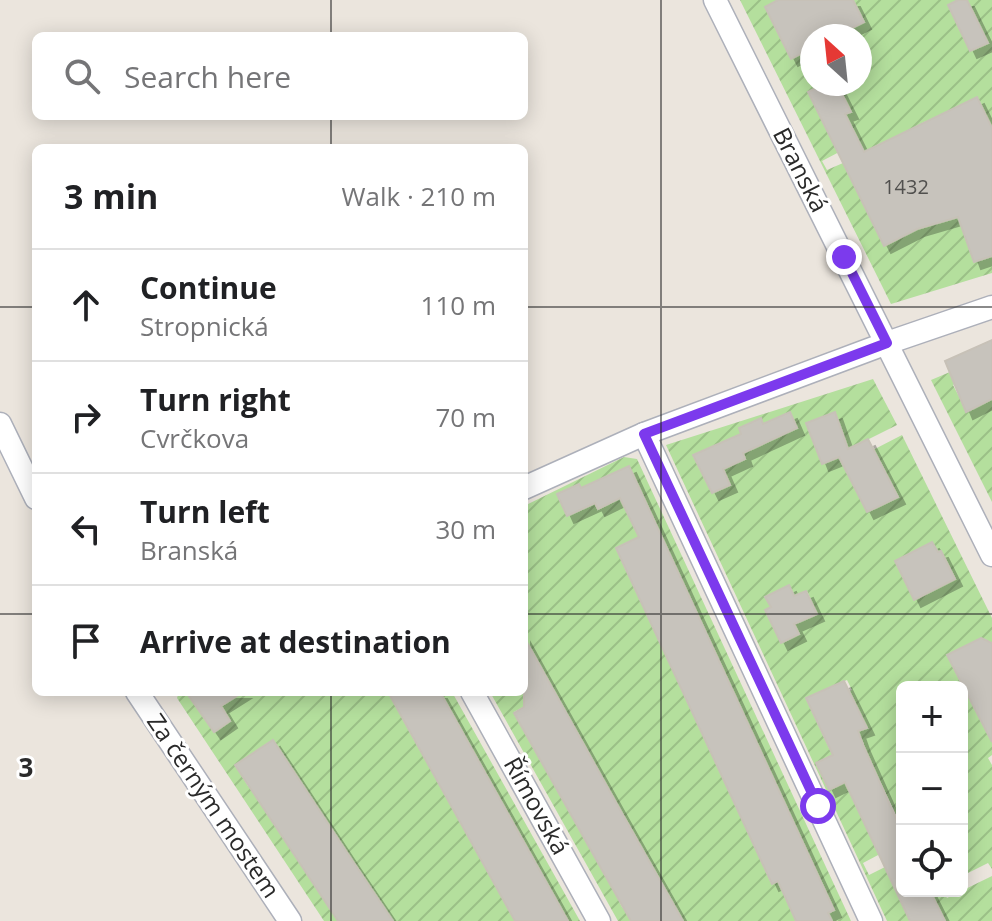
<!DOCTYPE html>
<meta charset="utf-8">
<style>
:root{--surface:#fff;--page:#f6f6f6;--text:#202124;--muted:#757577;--line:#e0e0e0}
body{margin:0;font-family:"Open Sans",sans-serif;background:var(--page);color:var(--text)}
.controls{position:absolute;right:24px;bottom:24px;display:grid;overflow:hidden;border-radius:12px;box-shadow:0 4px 20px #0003}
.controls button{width:72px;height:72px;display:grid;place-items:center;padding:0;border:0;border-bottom:2px solid var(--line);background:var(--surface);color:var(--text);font:40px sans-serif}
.compass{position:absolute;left:800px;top:24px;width:72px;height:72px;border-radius:50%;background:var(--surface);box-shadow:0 4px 20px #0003;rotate:333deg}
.stop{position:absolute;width:24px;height:24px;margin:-18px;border:6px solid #7c3aed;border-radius:50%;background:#fff}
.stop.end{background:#7c3aed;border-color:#fff;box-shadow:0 2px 8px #0008}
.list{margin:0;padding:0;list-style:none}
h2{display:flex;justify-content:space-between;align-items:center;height:104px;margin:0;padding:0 32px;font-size:34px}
h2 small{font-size:26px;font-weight:400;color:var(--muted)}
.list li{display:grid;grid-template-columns:52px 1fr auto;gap:24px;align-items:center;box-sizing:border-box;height:112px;padding:0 32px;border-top:2px solid var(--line)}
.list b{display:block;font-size:30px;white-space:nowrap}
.list p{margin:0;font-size:26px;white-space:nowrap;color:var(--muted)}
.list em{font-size:26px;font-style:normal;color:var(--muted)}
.icon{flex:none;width:44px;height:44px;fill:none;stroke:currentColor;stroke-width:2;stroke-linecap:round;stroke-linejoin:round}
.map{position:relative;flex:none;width:992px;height:921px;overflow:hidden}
.search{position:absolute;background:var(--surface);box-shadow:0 4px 20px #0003;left:32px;top:32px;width:496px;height:88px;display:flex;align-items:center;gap:20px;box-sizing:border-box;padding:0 28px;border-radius:12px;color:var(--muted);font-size:30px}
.panel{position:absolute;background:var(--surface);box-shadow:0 4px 20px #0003;left:32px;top:144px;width:496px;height:552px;border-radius:12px}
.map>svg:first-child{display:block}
.garden{fill:url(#garden-furrows);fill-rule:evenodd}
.building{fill:#c7c3bc;stroke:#c7c1b7;stroke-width:2;filter:url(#shadow)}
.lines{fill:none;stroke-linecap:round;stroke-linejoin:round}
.street-casing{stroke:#adb0ba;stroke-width:25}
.street{stroke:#fff;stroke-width:22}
.route{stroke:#7c3aed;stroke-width:10}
.grid{fill:none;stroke:#2a2a2a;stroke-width:2;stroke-opacity:0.55}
.labels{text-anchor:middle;stroke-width:6;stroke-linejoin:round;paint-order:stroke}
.number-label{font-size:20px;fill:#51504e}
.street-label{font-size:24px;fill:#2a2a2a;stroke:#fff}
.grid-label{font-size:26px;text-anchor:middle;font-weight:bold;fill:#2a2a2a;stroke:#fff;stroke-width:6;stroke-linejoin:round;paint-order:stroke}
</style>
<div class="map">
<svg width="992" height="921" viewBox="0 0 992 921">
<defs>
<pattern id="garden-furrows" width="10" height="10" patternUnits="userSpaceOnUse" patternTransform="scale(2)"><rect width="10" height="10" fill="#b4df9d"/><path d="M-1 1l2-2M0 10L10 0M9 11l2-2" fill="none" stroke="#9bc087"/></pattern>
<filter id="shadow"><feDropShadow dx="7" dy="7" stdDeviation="0" flood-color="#0004"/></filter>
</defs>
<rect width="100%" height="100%" fill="#ebe5dd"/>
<!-- garden -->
<g class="garden">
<path d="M740 0H778L765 7 791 58 812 48V84H824L808 92 825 125 851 112 837 84H860V36H836L864 22 853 0H958L948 5 954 18 957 17 971 51 988 43 967 0H992V132L980 122 987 118 977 97 927 121 974 262 992 256V273L891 304ZM926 121 957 215 941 222 891 210 884 246 843 163 827 170 822 161 843 150 849 160 879 144 890 164 917 154 909 130Z"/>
<polygon points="950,372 956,383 953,385 967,412 992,399 992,502 931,380"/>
<path d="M873 379 897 425 863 442 869 452 902 435 992 618V646L983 638 947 655 964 689 972 686 992 742V755L988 758 992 765V869L988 863 962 876V687H902V827L877 775 849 788 898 876 891 880 903 905 931 891H943L947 898 992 876V921H945L944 918 938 921H887L666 445ZM760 419 770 440 742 451 745 459 723 469 730 485 712 493 693 456 742 435 739 428ZM853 485 898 497 867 512ZM938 552 946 560 955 579 914 599ZM789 586 794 596 807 591 817 614 794 624 799 634 781 643 765 611 771 607 766 596ZM847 680 852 690 842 695 859 713 867 727 858 731 864 744 852 750H830L806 699ZM880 854 891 864 869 875 863 863Z"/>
<path d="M624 457 637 459 851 921H832L828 913 796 921H683L674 905 662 911 663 884 650 863 611 885 622 907 638 921H618L490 692H524V678L542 668 530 647 524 650V506ZM579 484 582 490H639L598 508 594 501 557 494ZM658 529 688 595 647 615 637 592 639 565 626 571 616 548ZM699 618 730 685 688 704 678 682 680 655 668 660 658 638ZM554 690 566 712 555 719 566 739 578 733 590 754 550 777 514 712ZM741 708 751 730 745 733 761 752 771 774 730 793 720 771 722 744 709 749 699 727ZM602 777 614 798 603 805 614 826 626 819 638 840 598 863 562 799ZM782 798 813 864 771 883 761 861 763 834 751 839 741 817Z"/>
<path d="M179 692H198L190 698 214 732 230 721 221 706 242 692H388L391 697 403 692 414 711 402 718 414 740 454 718 442 696 436 699 433 692H452L580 921H568L563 912 546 921H393L382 904 356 921H324L177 698ZM273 740 287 761 276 768 289 788 300 780 313 801 275 826 262 806 267 802 254 783 248 786 235 765ZM466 740 479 761 473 765 484 785 491 782 502 804 462 825 450 804 462 797 450 777 439 783 427 762ZM327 822 341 843 330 851 343 870 355 863 368 883 330 908 316 888 321 884 308 865 303 868 290 847ZM515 826 527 847 521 851 533 871 539 868 550 890 510 912 499 891 510 884 499 863 487 870 475 848Z"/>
</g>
<!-- building -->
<g class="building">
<polygon points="778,0 853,0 864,22 836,36 812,36 812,48 791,59 765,7"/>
<polygon points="958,0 967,0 988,43 970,51 948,5"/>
<polygon points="824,84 837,84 851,112 845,114 864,152 977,97 992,128 992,256 974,262 958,217 917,229 884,246 808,92"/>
<polygon points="992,340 992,399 966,412 945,361"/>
<polygon points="790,412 797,428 743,453 745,459 723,469 730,485 712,493 693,455 741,434 739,428 761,418 763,424"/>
<polygon points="835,412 848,449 868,439 898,497 867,512 839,457 822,464 806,423"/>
<polygon points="629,466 834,910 828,913 832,921 796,921 778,881 772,884 616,548 639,537 620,498 598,509 595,503 567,516 557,494 579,484 581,488"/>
<polygon points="932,542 938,552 941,551 955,579 914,600 895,561"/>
<polygon points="789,585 794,596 806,591 817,614 794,624 799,634 781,643 765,610 771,607 765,597"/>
<polygon points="524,637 623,815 683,921 631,921 602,870 514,713 524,707"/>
<polygon points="981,638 992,643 992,742 947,655"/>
<polygon points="844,681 867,728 858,731 863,745 902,832 902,891 930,891 945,921 910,921 845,782 829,790 816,763 833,755 806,698"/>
<polygon points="186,692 243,692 221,706 230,721 214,732"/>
<polygon points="388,692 440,692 568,921 515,921"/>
<polygon points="273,740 354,863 393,921 338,921 303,868 235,765"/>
</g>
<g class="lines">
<!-- street casing -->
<g class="street-casing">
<g id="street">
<polyline points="715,0 992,555"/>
<polyline points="0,424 36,498"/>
<polyline points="644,434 871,921"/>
<polyline points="524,488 644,434 887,343 992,307"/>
<polyline points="137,692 290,921"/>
<polyline points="472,692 599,921"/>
</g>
</g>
<!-- street -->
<use href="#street" class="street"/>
</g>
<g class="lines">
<!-- route -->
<polyline class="route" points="818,806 644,434 887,343 844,257"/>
</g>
<!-- grid -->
<path class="grid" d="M331 0V36M661 0V921M331 116V148M0 307H36M524 307H992M0 614H36M524 614H992M331 692V921"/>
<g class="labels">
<!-- number labels -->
<g class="number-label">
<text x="906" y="194">1432</text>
</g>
<!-- street labels -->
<g class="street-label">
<text transform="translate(800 170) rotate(63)" y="8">Branská</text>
<text transform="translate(213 806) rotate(56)" y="8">Za černým mostem</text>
<text transform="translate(536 806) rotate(61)" y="8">Římovská</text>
</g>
</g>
<g class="grid-label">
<text x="26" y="777">3</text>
</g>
</svg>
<div class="controls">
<button>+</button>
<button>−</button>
<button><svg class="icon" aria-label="locate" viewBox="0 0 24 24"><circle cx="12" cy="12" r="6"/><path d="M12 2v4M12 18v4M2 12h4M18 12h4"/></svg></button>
</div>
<svg class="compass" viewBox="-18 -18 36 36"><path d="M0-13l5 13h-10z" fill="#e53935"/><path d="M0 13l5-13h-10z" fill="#757577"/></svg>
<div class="stop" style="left:818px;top:806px"></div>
<div class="stop end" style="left:844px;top:257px"></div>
<div class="search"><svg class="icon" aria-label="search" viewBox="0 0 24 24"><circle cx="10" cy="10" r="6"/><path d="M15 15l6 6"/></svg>Search here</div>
<section class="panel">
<h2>3 min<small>Walk · 210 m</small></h2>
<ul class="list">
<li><svg class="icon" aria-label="ahead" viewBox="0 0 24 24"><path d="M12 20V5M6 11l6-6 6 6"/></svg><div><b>Continue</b><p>Stropnická</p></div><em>110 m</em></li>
<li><svg class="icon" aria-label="right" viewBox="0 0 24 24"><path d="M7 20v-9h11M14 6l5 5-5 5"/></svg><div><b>Turn right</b><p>Cvrčkova</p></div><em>70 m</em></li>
<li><svg class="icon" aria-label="left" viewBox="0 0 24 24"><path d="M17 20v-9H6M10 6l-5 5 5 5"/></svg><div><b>Turn left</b><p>Branská</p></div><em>30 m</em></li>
<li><svg class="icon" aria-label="arrive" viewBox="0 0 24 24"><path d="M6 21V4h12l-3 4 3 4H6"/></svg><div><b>Arrive at destination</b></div></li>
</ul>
</section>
</div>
